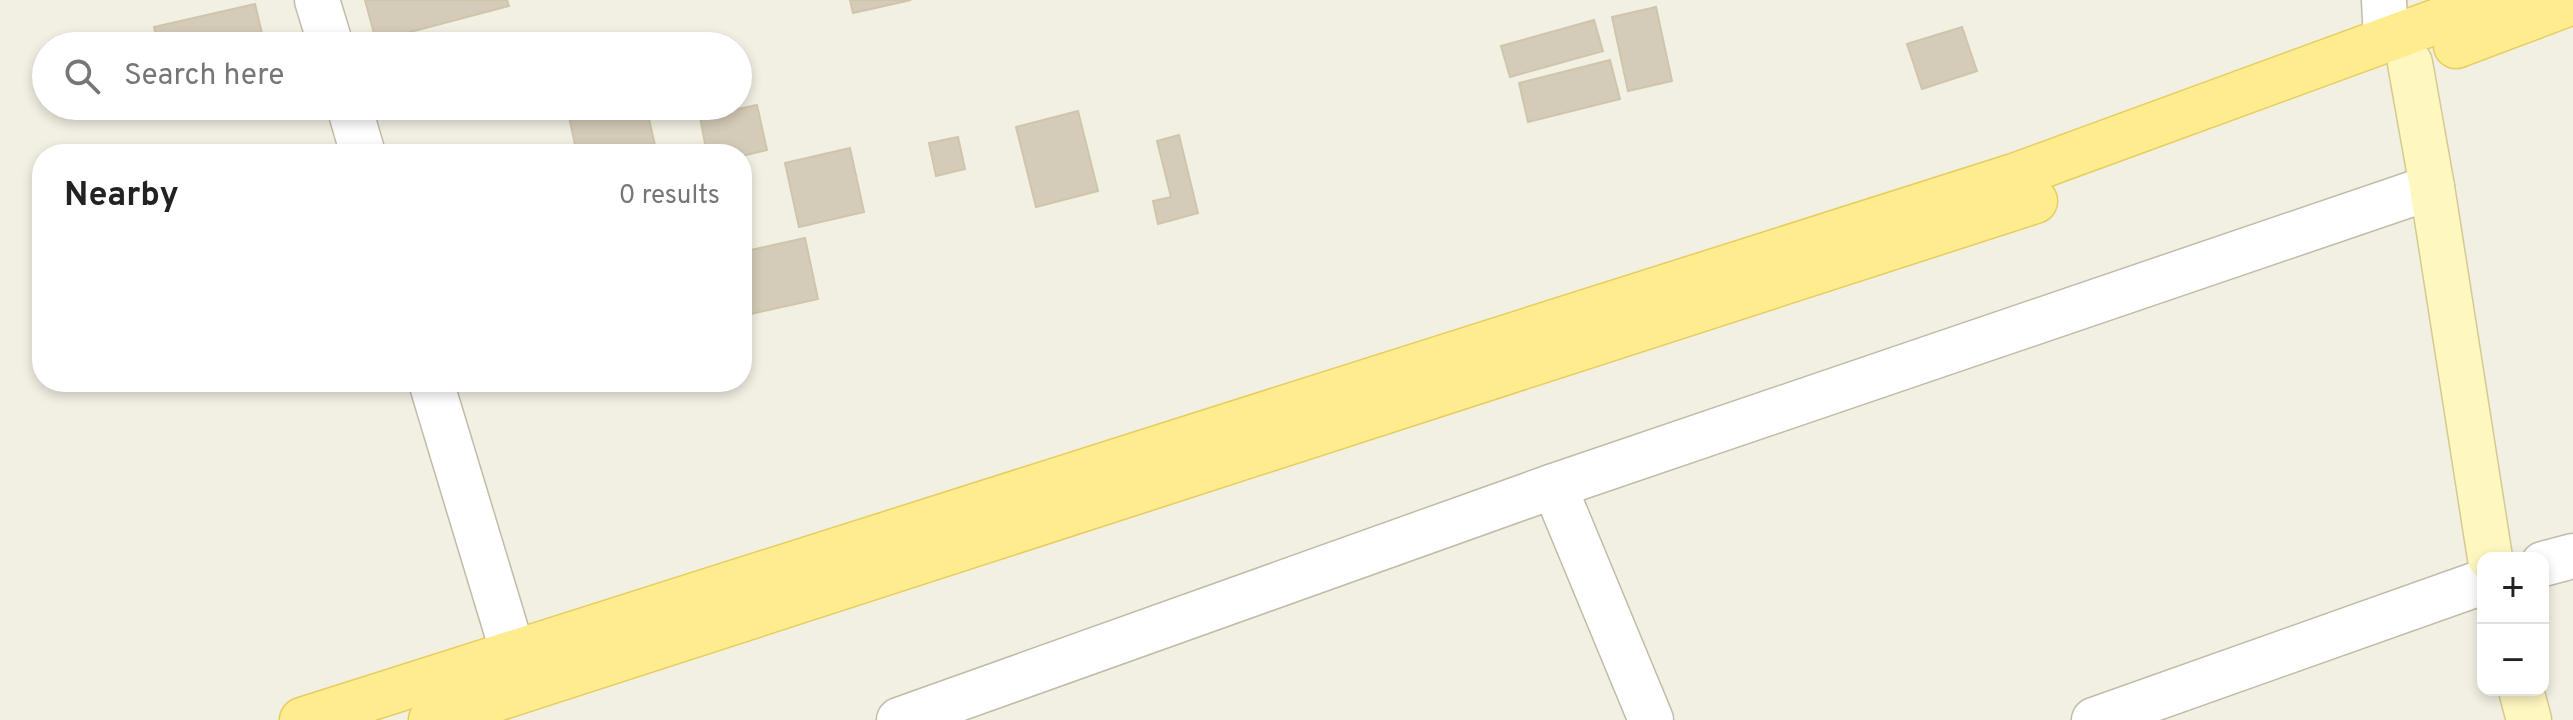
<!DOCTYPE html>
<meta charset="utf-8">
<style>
:root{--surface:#fff;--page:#f6f6f6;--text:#222;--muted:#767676;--line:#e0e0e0}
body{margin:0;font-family:Overpass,sans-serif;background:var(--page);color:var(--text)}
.controls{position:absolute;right:24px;bottom:24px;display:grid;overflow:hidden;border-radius:16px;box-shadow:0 4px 12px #0003}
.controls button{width:72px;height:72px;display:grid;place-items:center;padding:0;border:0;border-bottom:2px solid var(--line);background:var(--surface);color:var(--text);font:40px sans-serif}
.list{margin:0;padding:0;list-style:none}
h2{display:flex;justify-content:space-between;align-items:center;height:104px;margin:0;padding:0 32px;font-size:34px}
h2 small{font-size:26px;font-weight:400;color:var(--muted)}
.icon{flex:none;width:44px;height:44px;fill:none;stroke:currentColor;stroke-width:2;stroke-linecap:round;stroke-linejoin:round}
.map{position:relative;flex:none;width:2573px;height:720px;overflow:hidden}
.search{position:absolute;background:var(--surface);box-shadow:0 4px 12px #0003;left:32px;top:32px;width:720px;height:88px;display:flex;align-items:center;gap:20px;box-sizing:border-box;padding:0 28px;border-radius:44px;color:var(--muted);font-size:30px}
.panel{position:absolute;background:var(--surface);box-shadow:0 4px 12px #0003;left:32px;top:144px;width:720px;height:248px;border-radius:32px}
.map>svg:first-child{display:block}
.building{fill:#d4ccb8;stroke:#cfc5ab;stroke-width:2}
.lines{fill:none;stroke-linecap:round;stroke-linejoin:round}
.street-casing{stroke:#c1bba8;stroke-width:47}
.secondary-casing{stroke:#d4ca91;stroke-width:47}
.primary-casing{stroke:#e8cd5c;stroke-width:47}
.street{stroke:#fff;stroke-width:44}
.secondary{stroke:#fff7c0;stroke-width:44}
.primary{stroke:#ffec8f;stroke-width:44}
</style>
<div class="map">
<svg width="2573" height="720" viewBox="0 0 2573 720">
<rect width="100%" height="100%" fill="#f2efe3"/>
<!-- building -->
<g class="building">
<polygon points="365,0 507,0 509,6 376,41"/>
<polygon points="850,0 911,0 853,13"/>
<polygon points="255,4 265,46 158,46 154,27"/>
<polygon points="1656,7 1672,81 1628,91 1612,17"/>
<polygon points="1594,20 1603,51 1510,77 1501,46"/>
<polygon points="1962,27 1977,71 1922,89 1907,44"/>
<polygon points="1610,60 1620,99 1528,122 1519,83"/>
<polygon points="757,105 767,150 742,156 742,154 707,154 700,117"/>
<polygon points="595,106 646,106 657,154 577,154 568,112"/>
<polygon points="1078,111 1098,191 1036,207 1016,127"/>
<polygon points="1179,135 1198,213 1158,224 1153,201 1171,197 1157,141"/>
<polygon points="958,137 965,169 936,176 929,143"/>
<polygon points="542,146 544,154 508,154"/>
<polygon points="850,148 864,212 799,227 785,163"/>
<polygon points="805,238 818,299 742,316 742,252"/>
</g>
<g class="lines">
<!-- street casing -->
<g class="street-casing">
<g id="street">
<polyline points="317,0 331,46"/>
<polyline points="2384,0 2386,40"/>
<polyline points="349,106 363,154"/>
<polyline points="431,382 513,653"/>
<polyline points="1554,486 1651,720"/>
<polyline points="2543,564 2573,556"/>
<polyline points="899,720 1554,486 2432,187"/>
<polyline points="2094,720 2483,582"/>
</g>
</g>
<!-- secondary casing -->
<g class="secondary-casing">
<g id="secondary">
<polyline points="2410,63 2432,187 2490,558"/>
<polyline points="2521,690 2529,720"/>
</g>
</g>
<!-- primary casing -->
<g class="primary-casing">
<g id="primary">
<polyline points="2456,46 2573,2"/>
<polyline points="302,720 2014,176 2495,0"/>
<polyline points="431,720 2035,201"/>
</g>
</g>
<!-- street -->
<use href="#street" class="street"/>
<!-- secondary -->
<use href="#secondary" class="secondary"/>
<!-- primary -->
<use href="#primary" class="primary"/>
</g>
</svg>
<div class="controls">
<button>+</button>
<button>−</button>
</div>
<div class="search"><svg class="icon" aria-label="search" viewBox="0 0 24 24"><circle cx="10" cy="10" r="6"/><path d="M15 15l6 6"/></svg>Search here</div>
<section class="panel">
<h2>Nearby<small>0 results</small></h2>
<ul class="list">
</ul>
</section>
</div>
